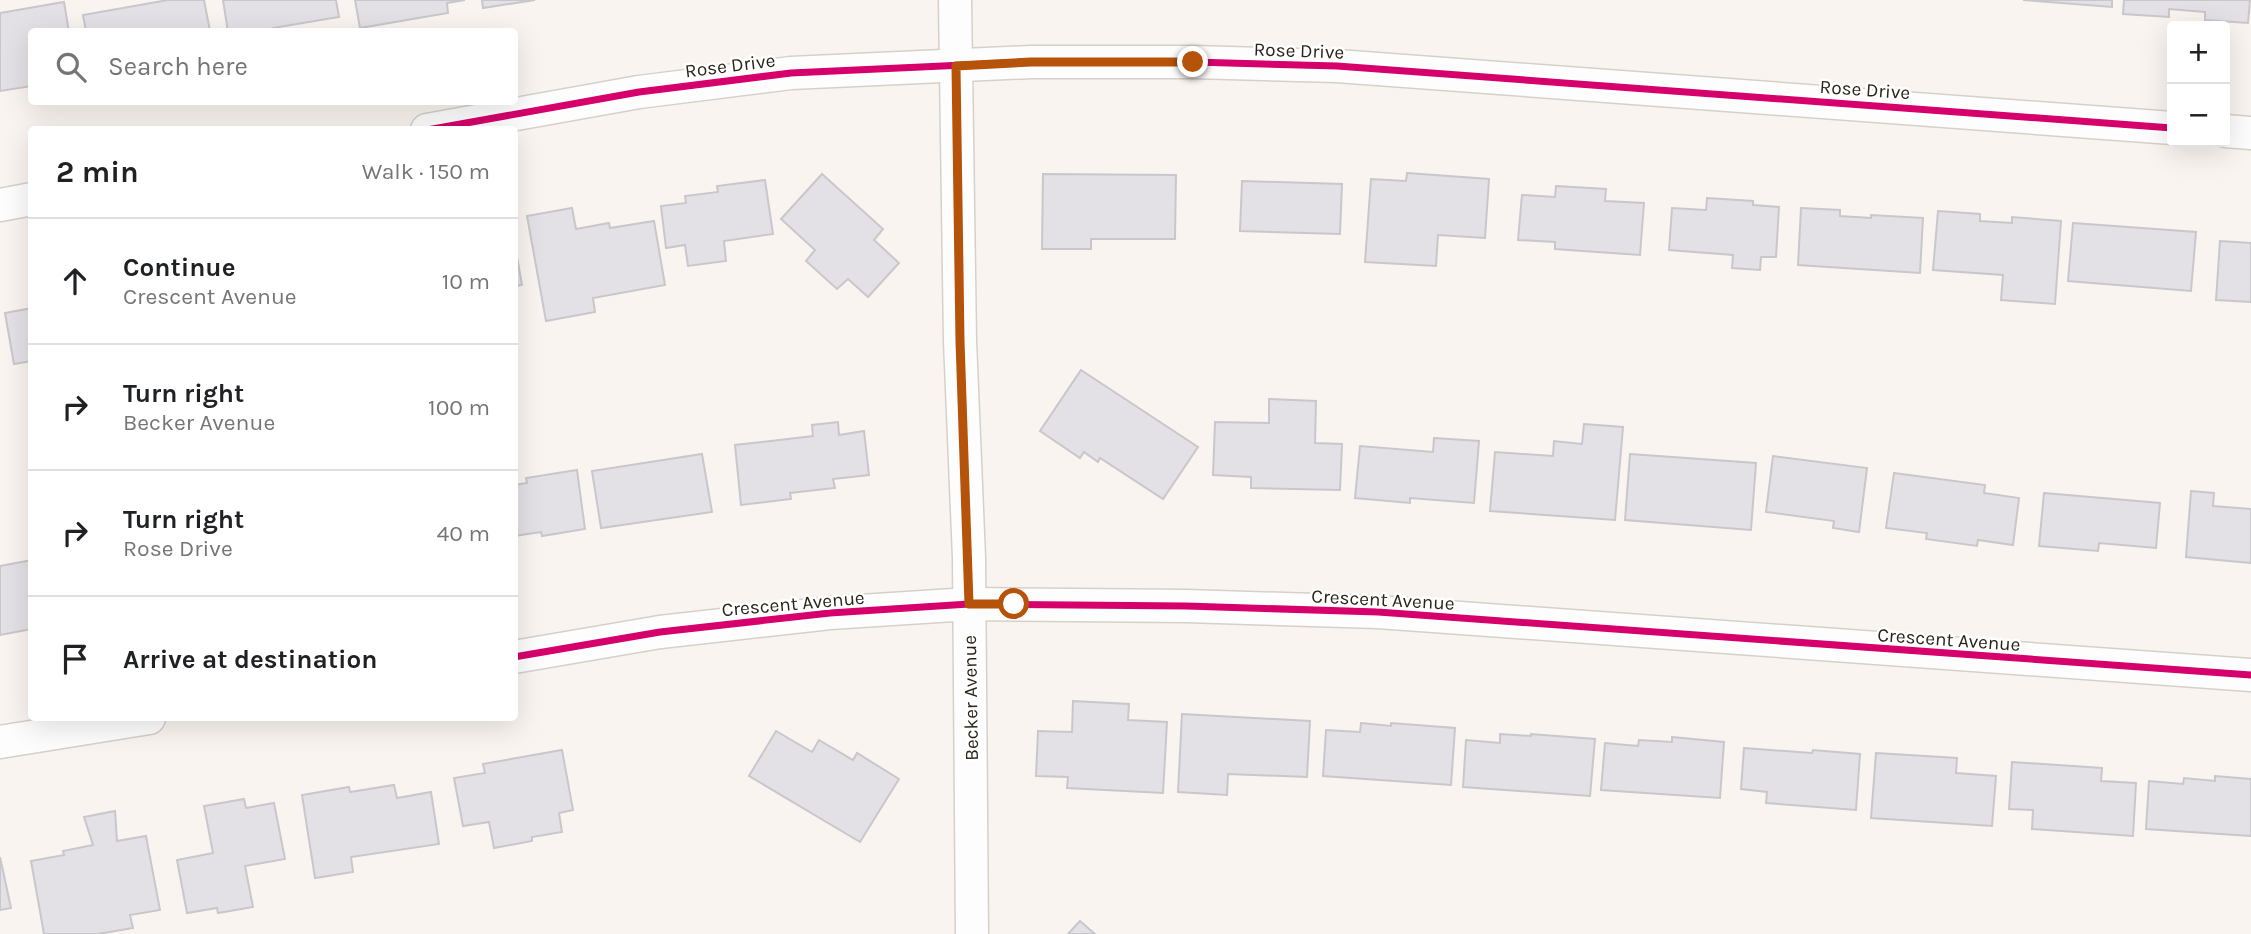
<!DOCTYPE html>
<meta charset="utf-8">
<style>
:root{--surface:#fff;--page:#f2f2f2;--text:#202124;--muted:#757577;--line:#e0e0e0}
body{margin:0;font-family:Karla,sans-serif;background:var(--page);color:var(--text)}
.controls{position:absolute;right:21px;top:21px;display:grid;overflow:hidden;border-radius:7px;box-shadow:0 7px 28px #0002}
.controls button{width:63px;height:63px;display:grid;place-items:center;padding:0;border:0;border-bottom:2px solid var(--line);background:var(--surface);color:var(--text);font:35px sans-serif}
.stop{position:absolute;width:21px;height:21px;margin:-16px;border:5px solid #b45309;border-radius:50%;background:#fff}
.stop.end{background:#b45309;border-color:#fff;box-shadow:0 2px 7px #0008}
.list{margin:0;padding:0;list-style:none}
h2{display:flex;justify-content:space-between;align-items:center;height:91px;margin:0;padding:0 28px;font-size:30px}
h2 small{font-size:23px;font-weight:400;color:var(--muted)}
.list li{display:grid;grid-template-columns:46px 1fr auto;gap:21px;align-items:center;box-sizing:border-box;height:126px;padding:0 28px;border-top:2px solid var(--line)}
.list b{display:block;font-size:26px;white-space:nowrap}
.list p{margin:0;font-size:23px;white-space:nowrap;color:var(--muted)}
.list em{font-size:23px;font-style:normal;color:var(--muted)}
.icon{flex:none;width:38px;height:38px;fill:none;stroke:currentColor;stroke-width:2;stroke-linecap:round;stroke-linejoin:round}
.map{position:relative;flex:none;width:2251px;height:934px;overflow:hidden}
.search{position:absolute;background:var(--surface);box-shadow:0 7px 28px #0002;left:28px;top:28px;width:490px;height:77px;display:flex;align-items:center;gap:18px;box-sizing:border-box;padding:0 24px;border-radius:7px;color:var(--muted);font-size:26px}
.panel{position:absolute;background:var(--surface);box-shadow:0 7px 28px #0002;left:28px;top:126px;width:490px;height:595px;border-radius:7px}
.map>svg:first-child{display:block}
.building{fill:#e3e1e5;stroke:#c9c7cb;stroke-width:2}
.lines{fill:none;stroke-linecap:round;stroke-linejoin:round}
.street-casing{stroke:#d6d0c9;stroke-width:35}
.street{stroke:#fefdfd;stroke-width:32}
.cycleway-casing{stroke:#fff;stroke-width:11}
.cycleway{stroke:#d6006c;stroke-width:7}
.route{stroke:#b45309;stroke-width:9}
.labels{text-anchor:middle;stroke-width:5;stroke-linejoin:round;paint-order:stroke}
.street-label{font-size:19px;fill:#2a2319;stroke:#fff}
</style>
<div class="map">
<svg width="2251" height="934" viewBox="0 0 2251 934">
<rect width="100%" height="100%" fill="#f9f4ef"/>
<!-- building -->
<g class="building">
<polygon points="168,0 204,0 210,31 86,32 83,15"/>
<polygon points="223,0 336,0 339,17 273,28 274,32 228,32"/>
<polygon points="355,0 465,0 447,3 448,13 360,28"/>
<polygon points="482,0 535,0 483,8"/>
<polygon points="2023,0 2112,0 2112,7"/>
<polygon points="2124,0 2250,0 2248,23 2205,20 2205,12 2169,9 2169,17 2123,14"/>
<polygon points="64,2 69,32 32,32 32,86 0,91 0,13"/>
<polygon points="1407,173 1489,179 1485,238 1438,235 1436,266 1365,262 1371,179 1406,181"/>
<polygon points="822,174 883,229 874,240 899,263 868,297 848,279 837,289 806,261 815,250 781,219"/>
<polygon points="1043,174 1176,175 1175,239 1091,239 1091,249 1042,249"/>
<polygon points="765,180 773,234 724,241 726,261 688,266 685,245 666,248 661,206 686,203 685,196 718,192 717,186"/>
<polygon points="1242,181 1342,184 1340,234 1240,231"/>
<polygon points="1556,186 1606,189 1605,201 1644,203 1640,255 1555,249 1555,242 1518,240 1522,195 1555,197"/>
<polygon points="1707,198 1753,201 1753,205 1779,207 1776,257 1761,257 1760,270 1732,268 1733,255 1669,250 1672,208 1706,210"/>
<polygon points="572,208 576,229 609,223 610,228 654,221 665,285 593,298 595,312 546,321 527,216"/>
<polygon points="1801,208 1840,210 1840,216 1871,218 1871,215 1923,218 1920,273 1798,265"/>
<polygon points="1938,211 1980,214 1980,221 2012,223 2012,217 2061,221 2055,304 2001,300 2003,275 1933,270"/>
<polygon points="2073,223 2196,232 2191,291 2068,281"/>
<polygon points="514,240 522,285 514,286"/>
<polygon points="2220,241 2251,243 2251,302 2216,300"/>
<polygon points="32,308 32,361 14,364 5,313"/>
<polygon points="1081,370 1198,447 1163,499 1100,458 1098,462 1084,452 1080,458 1040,431"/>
<polygon points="1269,399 1316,401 1315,443 1342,444 1340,490 1251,488 1251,477 1213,475 1215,422 1269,423"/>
<polygon points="838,422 839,435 864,431 869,475 833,479 835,488 790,493 791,499 741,505 735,445 813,436 812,425"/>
<polygon points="1584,424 1623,427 1615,520 1490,511 1495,452 1553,456 1554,441 1582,444"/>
<polygon points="1434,438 1479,441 1474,503 1410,498 1410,503 1355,498 1360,446 1433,452"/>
<polygon points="702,454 712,512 601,528 592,471"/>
<polygon points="1630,454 1756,463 1751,530 1625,520"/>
<polygon points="1773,456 1867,468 1859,532 1833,528 1834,521 1766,512"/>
<polygon points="577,470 585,529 542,536 541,532 514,536 514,485 527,483 526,478"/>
<polygon points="1894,473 1985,485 1984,493 2019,498 2013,545 1978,540 1977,546 1926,539 1927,533 1886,528"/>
<polygon points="2191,491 2214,493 2213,506 2251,509 2251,563 2186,557"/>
<polygon points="2044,493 2160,503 2156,548 2099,543 2098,551 2039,546"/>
<polygon points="32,560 32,629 0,635 0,566"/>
<polygon points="1073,701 1129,704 1128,720 1167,722 1163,793 1067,788 1068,777 1036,776 1038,731 1072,732"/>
<polygon points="1182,714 1310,721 1307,777 1228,774 1227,795 1178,792"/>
<polygon points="1361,723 1391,726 1391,723 1455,728 1451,785 1323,776 1326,730 1360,732"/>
<polygon points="776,731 812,752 819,740 853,760 857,753 899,779 860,842 749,776"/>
<polygon points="1500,734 1531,736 1531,734 1595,739 1590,796 1463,787 1466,740 1500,743"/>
<polygon points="1672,737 1724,742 1720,798 1601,790 1605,743 1638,746 1639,740 1672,742"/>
<polygon points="1744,748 1812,753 1813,750 1860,754 1856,810 1766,803 1767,792 1741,789"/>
<polygon points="562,750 573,810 559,813 562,832 532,837 532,841 494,848 489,822 463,826 454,778 485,773 483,764"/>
<polygon points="1876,753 1957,758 1956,773 1996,776 1992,826 1871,818"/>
<polygon points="2012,762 2102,768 2101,781 2136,783 2133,836 2032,829 2033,810 2009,809"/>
<polygon points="2215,776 2251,779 2251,836 2146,829 2149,781 2183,784 2184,778 2215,781"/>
<polygon points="394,785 397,798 431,792 439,844 351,857 353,872 315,878 302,795 349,787 350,792"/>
<polygon points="244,799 246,808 274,803 285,859 245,866 253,907 218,913 217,908 187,913 177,860 213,853 204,806"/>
<polygon points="115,811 117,841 146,836 160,910 130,915 133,928 98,934 44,934 31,861 64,855 63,851 93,845 84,817"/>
<polygon points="0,857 11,908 0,910"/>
<polygon points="1080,921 1095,934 1068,934"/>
</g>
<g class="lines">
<!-- street casing -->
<g class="street-casing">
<g id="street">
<polyline points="955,0 960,341 969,558 972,934"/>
<polyline points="427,130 639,92 791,73 1031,62 1193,62 1337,66 2172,128"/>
<polyline points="2225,131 2251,133"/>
<polyline points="0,205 32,199"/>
<polyline points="514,657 660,632 830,613 969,604 1186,606 1378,612 2251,675"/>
<polyline points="0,742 149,718"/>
</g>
</g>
<!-- street -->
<use href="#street" class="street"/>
<!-- cycleway casing -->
<g class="cycleway-casing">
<g id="cycleway">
<polyline points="427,130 639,92 791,73 1031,62 1193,62 1337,66 2172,128"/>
<polyline points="514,657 660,632 830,613 969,604 1186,606 1378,612 2251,675"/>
</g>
</g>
<!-- cycleway -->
<use href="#cycleway" class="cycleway"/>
</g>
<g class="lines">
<!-- route -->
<polyline class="route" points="1014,604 969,604 960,341 956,66 1031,62 1193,62"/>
</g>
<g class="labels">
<!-- street labels -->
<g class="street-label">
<text transform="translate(1299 50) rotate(2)" y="7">Rose Drive</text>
<text transform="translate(730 65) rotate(-7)" y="7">Rose Drive</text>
<text transform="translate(1865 89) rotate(4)" y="7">Rose Drive</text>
<text transform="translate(1383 599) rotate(3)" y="7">Crescent Avenue</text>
<text transform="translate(793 603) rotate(-5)" y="7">Crescent Avenue</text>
<text transform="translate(1949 639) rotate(4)" y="7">Crescent Avenue</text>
<text transform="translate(970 698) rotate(-91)" y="7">Becker Avenue</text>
</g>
</g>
</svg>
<div class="controls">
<button>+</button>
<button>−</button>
</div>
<div class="stop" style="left:1014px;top:604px"></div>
<div class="stop end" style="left:1193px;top:62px"></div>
<div class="search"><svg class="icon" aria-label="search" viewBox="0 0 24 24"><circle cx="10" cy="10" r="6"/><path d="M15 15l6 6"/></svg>Search here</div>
<section class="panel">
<h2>2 min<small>Walk · 150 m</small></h2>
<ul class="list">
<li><svg class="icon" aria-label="ahead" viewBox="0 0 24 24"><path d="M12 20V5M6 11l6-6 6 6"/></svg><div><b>Continue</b><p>Crescent Avenue</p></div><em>10 m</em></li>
<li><svg class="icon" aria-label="right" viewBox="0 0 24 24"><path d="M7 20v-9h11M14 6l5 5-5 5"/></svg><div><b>Turn right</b><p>Becker Avenue</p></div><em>100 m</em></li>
<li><svg class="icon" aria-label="right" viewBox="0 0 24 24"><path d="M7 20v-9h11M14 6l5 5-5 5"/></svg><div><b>Turn right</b><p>Rose Drive</p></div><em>40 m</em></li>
<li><svg class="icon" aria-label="arrive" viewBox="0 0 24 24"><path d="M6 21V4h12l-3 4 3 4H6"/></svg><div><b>Arrive at destination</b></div></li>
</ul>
</section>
</div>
